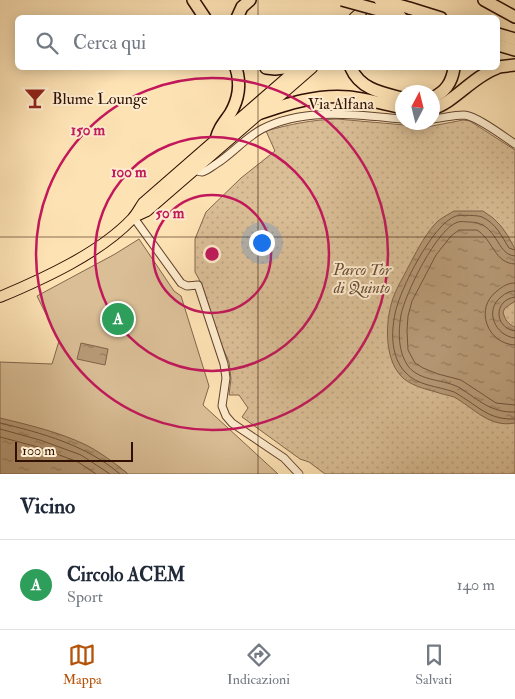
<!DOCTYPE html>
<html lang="it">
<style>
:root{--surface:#fff;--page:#f2f2f3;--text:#1f2937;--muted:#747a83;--line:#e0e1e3;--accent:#b45309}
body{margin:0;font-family:"IM FELL Double Pica",serif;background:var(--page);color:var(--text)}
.compass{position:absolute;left:395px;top:85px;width:45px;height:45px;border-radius:50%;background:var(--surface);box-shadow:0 2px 12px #0003;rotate:7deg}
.scale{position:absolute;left:15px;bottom:12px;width:118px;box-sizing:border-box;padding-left:5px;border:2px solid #2e0f02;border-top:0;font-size:14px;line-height:18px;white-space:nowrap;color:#2e0f02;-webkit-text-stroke:4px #feecce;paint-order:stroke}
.you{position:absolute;left:261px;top:242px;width:18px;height:18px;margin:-12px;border:4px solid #fff;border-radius:50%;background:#1a73e8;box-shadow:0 0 0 8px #1a73e833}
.badge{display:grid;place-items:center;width:32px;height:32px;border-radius:50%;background:var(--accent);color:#fff;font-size:16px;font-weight:700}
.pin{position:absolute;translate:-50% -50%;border:2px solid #fff;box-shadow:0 1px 5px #0006}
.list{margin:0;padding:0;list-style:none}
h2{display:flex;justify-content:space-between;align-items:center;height:65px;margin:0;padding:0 20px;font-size:21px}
h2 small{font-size:16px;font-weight:400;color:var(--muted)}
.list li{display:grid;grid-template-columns:32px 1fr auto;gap:15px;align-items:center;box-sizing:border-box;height:90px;padding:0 20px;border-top:1px solid var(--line)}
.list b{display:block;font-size:19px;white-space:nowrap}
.list p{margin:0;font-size:16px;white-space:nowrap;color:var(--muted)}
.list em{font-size:16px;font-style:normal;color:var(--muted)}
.icon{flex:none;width:28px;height:28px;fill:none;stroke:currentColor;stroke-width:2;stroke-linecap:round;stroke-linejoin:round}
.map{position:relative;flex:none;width:515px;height:474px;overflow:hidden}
.search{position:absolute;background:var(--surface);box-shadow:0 2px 12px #0003;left:15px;right:15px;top:15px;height:55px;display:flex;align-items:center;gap:12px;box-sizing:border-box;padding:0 18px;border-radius:8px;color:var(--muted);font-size:19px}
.sheet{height:155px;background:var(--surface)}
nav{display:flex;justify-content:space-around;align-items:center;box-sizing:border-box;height:70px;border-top:1px solid var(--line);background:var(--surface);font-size:14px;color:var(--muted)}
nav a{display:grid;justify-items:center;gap:2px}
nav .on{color:var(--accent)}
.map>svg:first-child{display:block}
.grass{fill:#dabe96;stroke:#84664c}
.park{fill:url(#park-dots);stroke:#84664c}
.water{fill:url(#water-ripples);stroke:#806248}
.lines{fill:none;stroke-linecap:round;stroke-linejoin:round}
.shore{stroke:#72543c;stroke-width:1}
.minor-casing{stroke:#62442e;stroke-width:9}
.primary-casing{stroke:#2e0f02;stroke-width:12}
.trunk-casing{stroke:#2e0f02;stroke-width:14}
.minor{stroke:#feecce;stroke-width:7}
.primary{stroke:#fde2b4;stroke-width:10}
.trunk{stroke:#fde2b4;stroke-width:11}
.trunk-bridge-casing{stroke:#2e0f02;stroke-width:14;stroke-linecap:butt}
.trunk-bridge{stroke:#fde2b4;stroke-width:11}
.grid{fill:none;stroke:#2e0f02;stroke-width:1;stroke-opacity:0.55}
.ring{fill:none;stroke:#c2185b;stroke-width:2.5}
.labels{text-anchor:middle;stroke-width:4;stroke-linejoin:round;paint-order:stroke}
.poi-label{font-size:16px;fill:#2e0f02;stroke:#feecce;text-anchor:start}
.street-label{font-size:16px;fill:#2e0f02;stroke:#feecce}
.park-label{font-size:16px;font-style:italic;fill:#6a4c36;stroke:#feecce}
.centre{fill:#c2185b;stroke:#feecce;stroke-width:2.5}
.ring-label{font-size:15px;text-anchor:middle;font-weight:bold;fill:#c2185b;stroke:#feecce;stroke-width:4;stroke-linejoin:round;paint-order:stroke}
</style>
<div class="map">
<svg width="515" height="474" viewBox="0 0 515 474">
<defs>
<pattern id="park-dots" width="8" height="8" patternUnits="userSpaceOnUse" patternTransform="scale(1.25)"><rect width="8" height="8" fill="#dabe96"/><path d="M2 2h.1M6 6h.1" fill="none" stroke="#bba280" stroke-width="1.8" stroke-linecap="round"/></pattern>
<pattern id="water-ripples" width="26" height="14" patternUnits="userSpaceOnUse" patternTransform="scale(1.25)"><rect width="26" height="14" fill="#b79a77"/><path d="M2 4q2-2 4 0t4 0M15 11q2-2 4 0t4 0" fill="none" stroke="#957c5f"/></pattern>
</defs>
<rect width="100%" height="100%" fill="#fde2b4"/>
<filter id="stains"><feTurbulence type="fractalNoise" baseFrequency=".004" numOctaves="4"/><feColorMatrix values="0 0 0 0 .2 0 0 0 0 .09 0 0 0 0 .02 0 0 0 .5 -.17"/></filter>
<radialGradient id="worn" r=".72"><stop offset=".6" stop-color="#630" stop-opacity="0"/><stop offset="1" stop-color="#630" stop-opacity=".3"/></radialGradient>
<!-- grass -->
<polygon class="grass" points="139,239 174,291 181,296 209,386 203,405 278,474 128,474 118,466 0,421 0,362 52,364 59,341 37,296 115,254"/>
<!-- park -->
<path class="park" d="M337 119 427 127 463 120 470 121 515 150V474H325L309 462 300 459 242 417 248 408 239 395H229L231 379 229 362 218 337 201 283 195 272V239L206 212 241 178 275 151 266 131C291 124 311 120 337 119Z"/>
<!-- water -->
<g class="water">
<path d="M454 211H483L493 218 501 226 508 236 515 249V301L505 308 503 312C505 320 508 324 515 327V423C489 428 474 408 454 397 448 395 441 394 436 392 425 389 409 385 401 376 383 357 385 316 395 293 400 282 406 272 411 262 417 250 428 230 438 221 443 217 449 214 454 211Z"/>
<polygon points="81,343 108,349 105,365 77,359"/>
<path d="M0 418C29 425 59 432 86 445 100 452 116 464 128 474H0Z"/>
</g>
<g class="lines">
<!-- shore -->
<g class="shore">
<path d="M515 250 509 248C502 237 496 223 482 217 478 215 461 215 456 216 433 223 399 291 395 314 391 333 391 357 405 372 417 386 438 386 454 392 458 394 462 397 467 400 483 411 493 420 515 419"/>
<path d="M515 256C495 255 499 222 469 222 466 222 461 221 458 222 437 228 405 294 401 315 398 332 398 352 408 366 420 382 445 379 460 388 479 400 491 413 515 412"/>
<path d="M515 264C494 263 494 241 477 230H459L451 236 436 255 412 301 408 316 407 331 408 350 415 363 423 368 438 374 461 380 496 403 515 405"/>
<path d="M515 283C508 283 503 286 497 291 474 308 487 344 515 345"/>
<path d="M515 291C509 291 506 293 501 297 484 310 495 336 515 338"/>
<path d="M515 297C493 300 494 328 515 331"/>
<path d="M0 423C42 433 86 445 120 474"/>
<polyline points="0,429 40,440 81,455 110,474"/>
<polyline points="0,437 38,447 78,462 96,474"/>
</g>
<!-- minor casing -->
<g class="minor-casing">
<g id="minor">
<path d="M432 119C443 118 453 115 464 115 477 116 503 136 515 144"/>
<path d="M195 170C198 171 199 172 202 172 207 171 211 167 216 164 232 154 245 138 262 129 304 107 357 115 402 119"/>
<polyline points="134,218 181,283 187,286 198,285 224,364 226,378 222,406 226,416 232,423 284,458 299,474"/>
</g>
</g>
<!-- primary casing -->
<g class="primary-casing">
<g id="primary">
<polyline points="354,18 374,0"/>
<polyline points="134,217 147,211 312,68"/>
<path d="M0 297C43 279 100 253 132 219 136 215 139 209 143 203L298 68"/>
</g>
</g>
<!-- trunk casing -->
<g class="trunk-casing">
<g id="trunk">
<polyline points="193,0 205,18"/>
<polyline points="484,0 515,17"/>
<polyline points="409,8 441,18"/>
<polyline points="237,18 242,7 250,0"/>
<polyline points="498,34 515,39"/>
<polyline points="498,45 515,50"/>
<polyline points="498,67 515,65"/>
<polyline points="266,68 275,69 284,68"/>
<path d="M351 68C360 89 382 93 402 98"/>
<path d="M432 98C446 92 452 82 454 68"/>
<path d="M432 109C455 102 472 77 497 68"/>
<path d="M258 114C287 104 317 94 349 97 367 99 385 104 402 108"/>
<path d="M216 139C219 128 223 124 230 114 239 99 241 84 236 68"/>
</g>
</g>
<!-- minor -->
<use href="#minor" class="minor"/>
<!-- primary -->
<use href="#primary" class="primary"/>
<!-- trunk -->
<use href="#trunk" class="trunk"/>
<!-- trunk-bridge casing -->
<g class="trunk-bridge-casing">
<g id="trunk-bridge">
<polyline points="342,0 400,16"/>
<polyline points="380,0 409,8"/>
</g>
</g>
<!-- trunk-bridge -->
<use href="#trunk-bridge" class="trunk-bridge"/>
</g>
<!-- grid -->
<path class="grid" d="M258 0V18M258 68V474M0 237H515"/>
<!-- distance rings -->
<g class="ring">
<circle cx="212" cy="254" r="59"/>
<circle cx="212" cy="254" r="117"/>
<circle cx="212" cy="254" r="176"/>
</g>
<!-- icons -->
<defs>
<g id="bar-bare" transform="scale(1.725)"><path d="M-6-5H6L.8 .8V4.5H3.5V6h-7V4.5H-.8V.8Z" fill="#8f2418" stroke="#feecce" stroke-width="2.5" paint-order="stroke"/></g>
</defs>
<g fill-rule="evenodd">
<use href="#bar-bare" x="35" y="98"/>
</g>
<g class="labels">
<!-- poi labels -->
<g class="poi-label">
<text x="52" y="104">Blume Lounge</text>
</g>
<!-- street labels -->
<g class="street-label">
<text x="341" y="109">Via Alfana</text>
</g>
<!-- park labels -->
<g class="park-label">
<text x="362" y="275">Parco Tor<tspan x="362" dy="18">di Quinto</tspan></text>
</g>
</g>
<circle cx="212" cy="254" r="8" class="centre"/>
<g class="ring-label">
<text x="88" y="135">150 m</text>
<text x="129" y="177">100 m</text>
<text x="170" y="218">50 m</text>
</g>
<rect width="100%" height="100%" filter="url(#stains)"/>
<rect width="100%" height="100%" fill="url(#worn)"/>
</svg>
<svg class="compass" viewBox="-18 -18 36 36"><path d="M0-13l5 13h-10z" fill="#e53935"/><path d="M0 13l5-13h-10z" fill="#747a83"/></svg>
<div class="scale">100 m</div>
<div class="you"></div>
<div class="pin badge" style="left:118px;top:319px;background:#2e9e5b">A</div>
<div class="search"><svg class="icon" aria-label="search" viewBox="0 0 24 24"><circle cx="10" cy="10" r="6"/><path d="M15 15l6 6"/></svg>Cerca qui</div>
</div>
<section class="sheet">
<h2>Vicino<small></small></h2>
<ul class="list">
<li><span class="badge" style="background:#2e9e5b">A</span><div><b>Circolo ACEM</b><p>Sport</p></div><em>140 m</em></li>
</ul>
</section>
<nav>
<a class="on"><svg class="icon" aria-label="map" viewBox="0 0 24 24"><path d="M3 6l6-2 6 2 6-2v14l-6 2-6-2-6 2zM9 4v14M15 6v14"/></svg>Mappa</a>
<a><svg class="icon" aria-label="directions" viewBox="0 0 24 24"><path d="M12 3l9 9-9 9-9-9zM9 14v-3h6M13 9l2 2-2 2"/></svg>Indicazioni</a>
<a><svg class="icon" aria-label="saved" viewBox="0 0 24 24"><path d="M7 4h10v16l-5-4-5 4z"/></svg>Salvati</a>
</nav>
